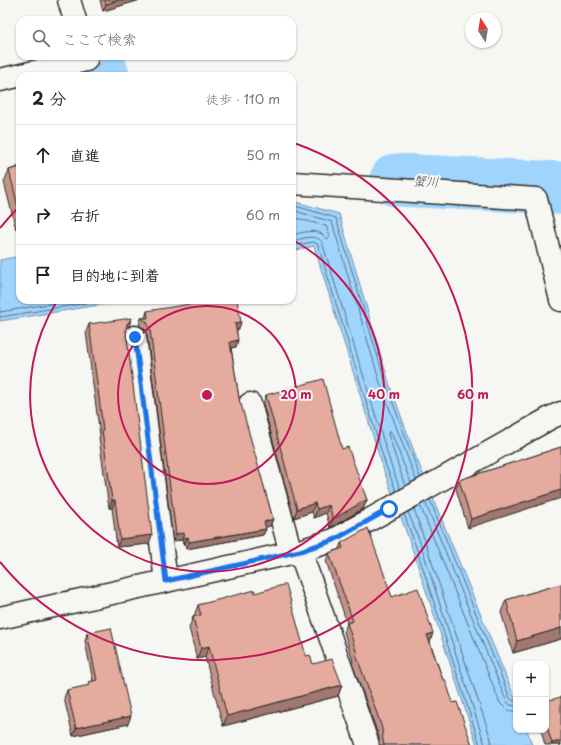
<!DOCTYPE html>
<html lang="ja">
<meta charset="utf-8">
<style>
:root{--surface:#fff;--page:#f2f2f2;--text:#202124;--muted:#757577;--line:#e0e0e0}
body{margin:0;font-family:"Playpen Sans","Klee One",sans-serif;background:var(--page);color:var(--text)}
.controls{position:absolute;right:12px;bottom:12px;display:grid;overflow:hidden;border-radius:8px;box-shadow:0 1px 3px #0004}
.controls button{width:36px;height:36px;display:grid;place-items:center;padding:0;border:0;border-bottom:1px solid var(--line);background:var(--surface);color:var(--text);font:20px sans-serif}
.compass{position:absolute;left:465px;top:12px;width:36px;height:36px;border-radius:50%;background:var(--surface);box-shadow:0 1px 3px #0004;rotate:348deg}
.stop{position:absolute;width:12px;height:12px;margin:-9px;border:3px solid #1a73e8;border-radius:50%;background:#fff}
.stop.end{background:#1a73e8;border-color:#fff;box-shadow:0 1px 4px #0008}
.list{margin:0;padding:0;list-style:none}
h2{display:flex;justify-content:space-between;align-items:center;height:52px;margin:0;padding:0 16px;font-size:17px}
h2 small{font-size:13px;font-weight:400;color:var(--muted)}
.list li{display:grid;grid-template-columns:26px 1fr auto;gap:12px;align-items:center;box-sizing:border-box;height:60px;padding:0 16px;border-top:1px solid var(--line)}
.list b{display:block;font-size:15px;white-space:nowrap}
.list em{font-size:13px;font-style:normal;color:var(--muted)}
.icon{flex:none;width:22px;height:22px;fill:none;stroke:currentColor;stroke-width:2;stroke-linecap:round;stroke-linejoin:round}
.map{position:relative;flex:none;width:561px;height:745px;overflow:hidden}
.search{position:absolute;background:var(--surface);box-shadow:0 1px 3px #0004;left:16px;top:16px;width:280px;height:44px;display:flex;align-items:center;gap:10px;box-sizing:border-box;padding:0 14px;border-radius:12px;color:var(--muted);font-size:15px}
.panel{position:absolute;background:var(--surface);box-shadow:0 1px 3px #0004;left:16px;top:72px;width:280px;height:232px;border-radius:12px}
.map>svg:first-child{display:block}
.water{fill:#9fd4fd;stroke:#7190a9}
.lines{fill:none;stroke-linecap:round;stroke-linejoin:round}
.shore{stroke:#596f7f;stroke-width:1}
.river{stroke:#9fd4fd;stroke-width:53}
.street-casing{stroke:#2b2b2b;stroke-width:25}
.street{stroke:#f6f6f2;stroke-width:22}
.wall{fill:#c49388;stroke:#2b2b2b}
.shaded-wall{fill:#a0786f;stroke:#2b2b2b}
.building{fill:#e4ab9e;stroke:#2b2b2b}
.route{stroke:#1a73e8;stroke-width:5}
.ring{fill:none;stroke:#c2185b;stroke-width:2}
.labels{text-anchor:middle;stroke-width:4;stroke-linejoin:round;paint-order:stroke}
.water-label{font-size:13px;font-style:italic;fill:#485560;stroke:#f6f6f2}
.centre{fill:#c2185b;stroke:#f6f6f2;stroke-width:2}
.ring-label{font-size:12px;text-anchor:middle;font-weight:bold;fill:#c2185b;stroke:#f6f6f2;stroke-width:4;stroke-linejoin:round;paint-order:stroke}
</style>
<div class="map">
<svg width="561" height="745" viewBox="0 0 561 745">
<rect width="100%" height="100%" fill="#f6f6f2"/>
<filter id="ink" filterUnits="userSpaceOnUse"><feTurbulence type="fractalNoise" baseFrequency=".025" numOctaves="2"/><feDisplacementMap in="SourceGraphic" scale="8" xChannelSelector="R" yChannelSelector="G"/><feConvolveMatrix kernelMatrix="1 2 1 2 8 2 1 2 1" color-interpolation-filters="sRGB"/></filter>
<g filter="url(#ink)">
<!-- water -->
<g class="water">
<polygon points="292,201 339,214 389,383 416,457 516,701 516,730 527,730 532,745 477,745 411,545 383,468 314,246 292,251"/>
<polygon points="20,256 20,300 130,300 0,321 0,260"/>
</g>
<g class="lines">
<!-- shore -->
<g class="shore">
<polyline points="292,205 336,218 386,384 420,477"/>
<polyline points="292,210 332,222 381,386 416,480"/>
<path d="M292 217 326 226 330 237 327 239C317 227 306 232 292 235"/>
<path d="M292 241C302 239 315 233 322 242L391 465 400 489"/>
<polyline points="292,246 313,242 316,243 318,245 386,466 396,491"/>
<polyline points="0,312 74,300"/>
<polyline points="0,317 105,300"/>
<polyline points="405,486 388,434 389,431 391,432 411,483"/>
<polyline points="430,500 510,698 513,701 516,701"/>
<polyline points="425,502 506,700 510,705 516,706"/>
<polyline points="420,505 500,703 507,710 516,712"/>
<polyline points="414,509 491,739 491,745"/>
<polyline points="408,512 420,542 485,745"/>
<polyline points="404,514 415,544 480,745"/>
</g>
<!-- river -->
<g class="river">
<polyline points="97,56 103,76"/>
<polyline points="396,180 561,188"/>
</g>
<!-- street casing -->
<g class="street-casing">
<g id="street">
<polyline points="69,0 75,20"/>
<polyline points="0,80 86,60"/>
<polyline points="292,183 536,199 561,300"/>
<polyline points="135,337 166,581"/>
<polyline points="250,404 291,553"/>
<polyline points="300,551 368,745"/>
<polyline points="0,618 300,551 334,540 550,418 561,413"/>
</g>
</g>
<!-- street -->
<use href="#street" class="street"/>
</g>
<!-- wall -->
<g class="wall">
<polygon points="100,0 140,0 103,11"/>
<polygon points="19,164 20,164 20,228 16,229 4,182 9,170 18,167"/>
<polygon points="147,311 239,329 237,329 236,347 231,348 240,404 273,519 270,526 265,527 266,529 263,535 186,549 185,544 183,544 182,540 173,541 147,335 145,329 139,325 141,318 145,318"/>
<polygon points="89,324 129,326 126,330 149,544 117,547 112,508 109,508 99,438 100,435 97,414 86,332"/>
<polygon points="266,395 342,449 367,500 363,509 357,512 356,513 330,528 326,513 314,518 312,512 294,518 263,404"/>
<polygon points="561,447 468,528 456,489 459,480"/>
<polygon points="341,543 392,597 430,642 443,680 472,745 379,745 379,737 352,663 353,661 344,632 347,623 326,561 329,553 339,549"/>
<polygon points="561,584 561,639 513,653 501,612 506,600"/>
<polygon points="255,593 313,664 342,685 338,696 223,726 205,657 197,659 189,628 193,617 194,616 198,605"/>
<polygon points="87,633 128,724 73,736 64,698 67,690 88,686 89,682 93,681 85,641"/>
<polygon points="546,701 561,745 545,745 541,730 546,730"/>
</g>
<!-- shaded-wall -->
<g class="shaded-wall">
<polygon points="118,0 140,0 103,11 106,4"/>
<polygon points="20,219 20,228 16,229"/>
<polygon points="132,318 129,326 124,332 127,324"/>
<polygon points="241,322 239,329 233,330 235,323"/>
<polygon points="238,340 236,347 228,348 230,342"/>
<polygon points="561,490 561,498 468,528 471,519"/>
<polygon points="112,500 115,500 112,508 109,508"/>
<polygon points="367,500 363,509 357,512 356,513 330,528 333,519 359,503"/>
<polygon points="315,503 312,512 294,518 297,509"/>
<polygon points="329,505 326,513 314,518 317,509"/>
<polygon points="273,519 270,526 262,528 264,522"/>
<polygon points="266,529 263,535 186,549 189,542"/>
<polygon points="184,533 182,540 173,541 176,534"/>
<polygon points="152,535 149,544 117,547 120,539"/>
<polygon points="188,537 185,544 183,544 185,538"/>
<polygon points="561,628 561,639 513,653 517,641"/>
<polygon points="433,633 430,642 424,644 427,635"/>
<polygon points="209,646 205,657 197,659 201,648"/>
<polygon points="342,685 338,696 223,726 227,716"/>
<polygon points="131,716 128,724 73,736 76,728"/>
<polygon points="561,741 561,745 551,745 552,743"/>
</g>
<!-- building -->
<g class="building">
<polygon points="105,0 118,0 106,4"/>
<polygon points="20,167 20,215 9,170"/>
<polygon points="215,300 237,300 241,322 235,323 238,340 230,342 240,404 241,404 273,519 264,522 266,529 189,542 188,537 185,538 184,533 176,534 150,329 147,322 141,318 148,318 147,311"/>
<polygon points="132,318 127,324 126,330 152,535 120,539 115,500 112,500 102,430 103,430 100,405 89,324"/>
<polygon points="323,379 342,449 348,447 367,500 359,503 359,504 333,519 329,505 317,509 315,503 297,509 266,395"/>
<polygon points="561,447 561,490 471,519 459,480"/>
<polygon points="368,528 392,597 418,588 433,633 427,635 443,680 445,679 453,703 457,702 472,745 384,745 383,740 382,728 356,654 357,654 347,623 353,621 329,553 343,548 341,543"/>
<polygon points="286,584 306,656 310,655 313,664 332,659 342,685 227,716 209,646 201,648 193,617 201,615 198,605 255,590 255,593"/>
<polygon points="561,584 561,628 517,641 506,600"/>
<polygon points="111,628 131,716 76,728 67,690 90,685 89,682 97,680 87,633"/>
<polygon points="561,697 561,741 552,743 546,723 546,701"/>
</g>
</g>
<g class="lines" filter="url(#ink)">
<!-- route -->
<polyline class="route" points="135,337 166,581 300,551 334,540 389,509"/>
</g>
<!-- distance rings -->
<g class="ring">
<circle cx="207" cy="395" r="89"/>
<path d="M293 240A177 177 0 1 1 57 301"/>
<path d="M0 228A266 266 0 0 1 19 207M294 143A266 266 0 1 1 0 562"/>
</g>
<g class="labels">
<!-- water labels -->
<g class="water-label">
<text transform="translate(426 181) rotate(3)" y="5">蟹川</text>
</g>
</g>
<circle cx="207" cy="395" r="6" class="centre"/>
<g class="ring-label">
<text x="296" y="399">20 m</text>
<text x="384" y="399">40 m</text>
<text x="473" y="399">60 m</text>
</g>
</svg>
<div class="controls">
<button>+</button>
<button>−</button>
</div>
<svg class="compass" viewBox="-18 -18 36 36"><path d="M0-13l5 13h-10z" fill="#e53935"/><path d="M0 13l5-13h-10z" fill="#757577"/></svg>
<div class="stop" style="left:389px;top:509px"></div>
<div class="stop end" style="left:135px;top:337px"></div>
<div class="search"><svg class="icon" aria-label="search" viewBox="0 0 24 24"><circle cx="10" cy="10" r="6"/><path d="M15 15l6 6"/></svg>ここで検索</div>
<section class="panel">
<h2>2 分<small>徒歩 · 110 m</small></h2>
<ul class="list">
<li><svg class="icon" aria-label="ahead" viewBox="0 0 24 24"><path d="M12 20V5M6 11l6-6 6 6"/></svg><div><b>直進</b></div><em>50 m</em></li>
<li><svg class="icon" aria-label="right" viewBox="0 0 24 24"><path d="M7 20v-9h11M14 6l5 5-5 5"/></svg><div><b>右折</b></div><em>60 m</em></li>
<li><svg class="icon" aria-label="arrive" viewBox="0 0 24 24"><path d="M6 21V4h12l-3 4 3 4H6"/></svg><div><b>目的地に到着</b></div></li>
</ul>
</section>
</div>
